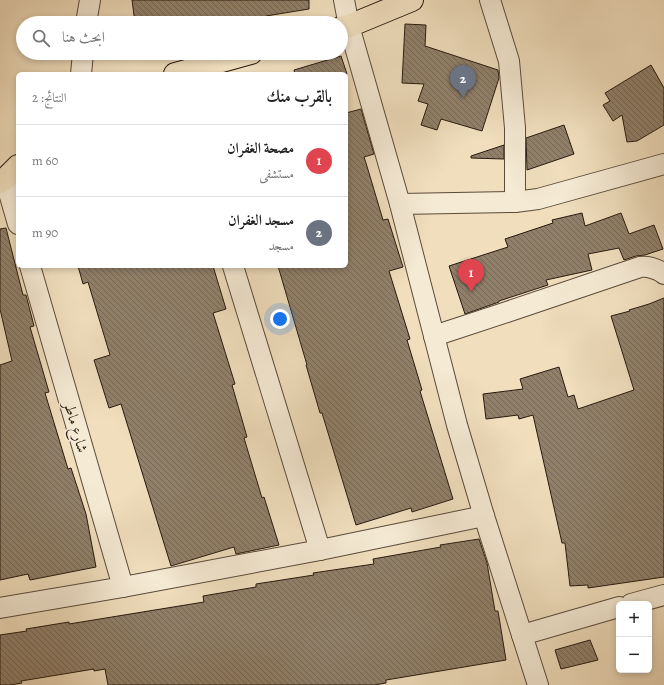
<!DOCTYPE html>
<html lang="ar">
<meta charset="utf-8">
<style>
:root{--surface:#fff;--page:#f2f2f2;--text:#222;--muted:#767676;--line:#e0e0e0;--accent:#8f2418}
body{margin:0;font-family:Alegreya,Amiri,serif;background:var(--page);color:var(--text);direction:rtl}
.controls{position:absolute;right:12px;bottom:12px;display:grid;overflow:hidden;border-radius:6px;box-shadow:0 2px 6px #0003}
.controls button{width:36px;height:36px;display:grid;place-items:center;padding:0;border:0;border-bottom:1px solid var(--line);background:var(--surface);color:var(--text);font:20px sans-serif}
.you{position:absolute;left:280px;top:319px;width:14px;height:14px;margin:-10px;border:3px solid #fff;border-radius:50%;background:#1a73e8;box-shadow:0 0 0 6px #1a73e833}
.badge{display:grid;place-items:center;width:26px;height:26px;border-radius:50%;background:var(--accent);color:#fff;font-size:13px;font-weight:700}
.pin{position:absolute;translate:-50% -33px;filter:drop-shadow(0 1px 2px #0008)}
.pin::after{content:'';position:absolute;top:21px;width:14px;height:12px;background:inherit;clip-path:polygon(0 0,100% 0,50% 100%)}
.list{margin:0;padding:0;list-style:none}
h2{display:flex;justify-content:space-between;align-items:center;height:52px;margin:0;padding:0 16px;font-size:17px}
h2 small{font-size:13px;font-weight:400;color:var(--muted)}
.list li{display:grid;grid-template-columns:26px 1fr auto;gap:12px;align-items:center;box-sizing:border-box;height:72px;padding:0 16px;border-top:1px solid var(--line)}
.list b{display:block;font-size:15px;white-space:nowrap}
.list p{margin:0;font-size:13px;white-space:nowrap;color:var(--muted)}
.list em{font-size:13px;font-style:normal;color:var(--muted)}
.icon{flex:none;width:22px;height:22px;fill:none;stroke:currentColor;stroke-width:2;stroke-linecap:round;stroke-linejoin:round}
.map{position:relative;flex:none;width:664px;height:685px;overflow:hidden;direction:ltr}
.search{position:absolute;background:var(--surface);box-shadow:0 2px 6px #0003;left:16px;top:16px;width:332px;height:44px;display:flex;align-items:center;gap:10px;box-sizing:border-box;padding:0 14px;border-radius:22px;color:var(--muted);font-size:15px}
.panel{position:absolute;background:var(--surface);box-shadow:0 2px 6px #0003;left:16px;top:72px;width:332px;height:196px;border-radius:6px;direction:rtl}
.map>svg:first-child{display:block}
.building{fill:url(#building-back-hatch);stroke:#281a10}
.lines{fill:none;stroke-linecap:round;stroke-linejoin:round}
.minor-casing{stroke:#5a4b3b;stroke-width:22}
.major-casing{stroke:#281a10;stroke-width:24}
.minor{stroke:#f5ead4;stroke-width:20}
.major{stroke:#f0debd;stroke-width:22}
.labels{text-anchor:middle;stroke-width:3;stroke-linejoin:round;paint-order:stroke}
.street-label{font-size:15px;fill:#281a10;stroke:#f5ead4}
</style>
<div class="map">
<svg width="664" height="685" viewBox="0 0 664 685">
<defs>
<pattern id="building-back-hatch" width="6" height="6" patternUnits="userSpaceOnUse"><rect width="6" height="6" fill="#90806a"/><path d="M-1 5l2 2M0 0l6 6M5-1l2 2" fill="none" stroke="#766856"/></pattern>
</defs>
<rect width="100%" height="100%" fill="#f0debd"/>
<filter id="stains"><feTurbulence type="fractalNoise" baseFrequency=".005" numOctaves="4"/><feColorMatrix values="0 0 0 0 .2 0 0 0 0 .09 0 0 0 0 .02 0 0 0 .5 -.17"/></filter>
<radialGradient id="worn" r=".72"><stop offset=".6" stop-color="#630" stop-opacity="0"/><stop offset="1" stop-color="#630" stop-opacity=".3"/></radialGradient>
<!-- building -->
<g class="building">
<polygon points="132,0 309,0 309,9 266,16 269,23 135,23"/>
<polygon points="405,24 426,25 425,46 498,70 499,78 482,131 441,119 437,130 421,125 428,104 418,101 424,84 402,83"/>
<polygon points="341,56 347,74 295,74 294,70"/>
<polygon points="651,65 664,88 664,125 637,141 627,142 622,115 613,121 603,105 610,101 605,93"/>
<polygon points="361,109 374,154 364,157 366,163 383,220 388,219 403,267 389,271 410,339 407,340 422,390 420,391 453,499 412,512 411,508 356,525 322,413 320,413 306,365 307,365 278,266 346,266 346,113"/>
<polygon points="564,125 574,154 527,170 526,138"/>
<polygon points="504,145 504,159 471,158 471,156"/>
<polygon points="582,213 585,226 621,213 629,234 654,225 663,249 645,255 636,256 624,260 619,248 588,254 592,270 546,280 548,285 499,301 499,302 465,314 449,266 508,247 505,239 553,223 552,220"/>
<polygon points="6,228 23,295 26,295 34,326 30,327 49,392 45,393 68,469 71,468 86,514 96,567 30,580 28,574 0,580 0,365 12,361 0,309 0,229"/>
<polygon points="78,266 213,266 226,309 213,313 235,384 232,385 247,437 244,438 262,498 264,497 279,545 236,554 234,547 171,566 121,404 109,408 94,360 110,355 88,282 83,284"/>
<polygon points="664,298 664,577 588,588 588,585 570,586 565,543 562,543 533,415 519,419 518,415 486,419 483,394 523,389 520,379 559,367 568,397 574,395 578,409 634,390 611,316 630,311 629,310 649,304"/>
<polygon points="479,539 487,563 495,611 498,611 506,660 386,680 386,683 374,685 108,685 105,669 94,671 94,669 21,681 22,683 10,685 0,685 0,635 27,631 26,629 69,622 69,624 204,602 203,596 256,587 256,584 314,575 313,573 374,564 373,559 441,547 440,545"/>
<polygon points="590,640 598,660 561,669 555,650"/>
</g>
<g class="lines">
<!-- minor casing -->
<g class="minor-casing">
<g id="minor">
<polyline points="344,0 349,26 400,204 457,425 484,516 538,685"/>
<polyline points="490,0 509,61 515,128 515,202"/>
<polyline points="86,23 90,0"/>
<polyline points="81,74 83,53"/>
<polyline points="5,179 18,224"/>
<polyline points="400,204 515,202 538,199 664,164"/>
<polyline points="30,266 123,587"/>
<polyline points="233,266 320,550"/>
<path d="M434 336 507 312 640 267C649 266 655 268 663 273L664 274"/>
<polyline points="631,604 664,595"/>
<polyline points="0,608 123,587 320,550 484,516"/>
<polyline points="522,635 619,607"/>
</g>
</g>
<!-- major casing -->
<g class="major-casing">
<g id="major">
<polyline points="341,28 349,26 412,0"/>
<polyline points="175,74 251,53"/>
<polyline points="0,182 5,179 18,166"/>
</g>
</g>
<!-- minor -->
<use href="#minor" class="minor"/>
<!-- major -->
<use href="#major" class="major"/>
</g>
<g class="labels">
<!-- street labels -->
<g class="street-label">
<text transform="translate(76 427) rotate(74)" y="5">شارع ماطر</text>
</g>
</g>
<rect width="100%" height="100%" filter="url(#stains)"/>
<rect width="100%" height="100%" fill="url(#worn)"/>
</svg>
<div class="controls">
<button>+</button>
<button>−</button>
</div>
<div class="you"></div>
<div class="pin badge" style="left:471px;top:292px;background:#e0444e">1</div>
<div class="pin badge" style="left:463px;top:98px;background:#6b7280">2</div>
<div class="search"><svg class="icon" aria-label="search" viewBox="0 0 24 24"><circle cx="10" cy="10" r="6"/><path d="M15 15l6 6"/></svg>ابحث هنا</div>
<section class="panel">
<h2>بالقرب منك<small>النتائج: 2</small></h2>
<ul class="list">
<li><span class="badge" style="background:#e0444e">1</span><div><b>مصحة الغفران</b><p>مستشفى</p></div><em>60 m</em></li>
<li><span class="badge" style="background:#6b7280">2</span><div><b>مسجد الغفران</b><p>مسجد</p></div><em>90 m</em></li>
</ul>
</section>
</div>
